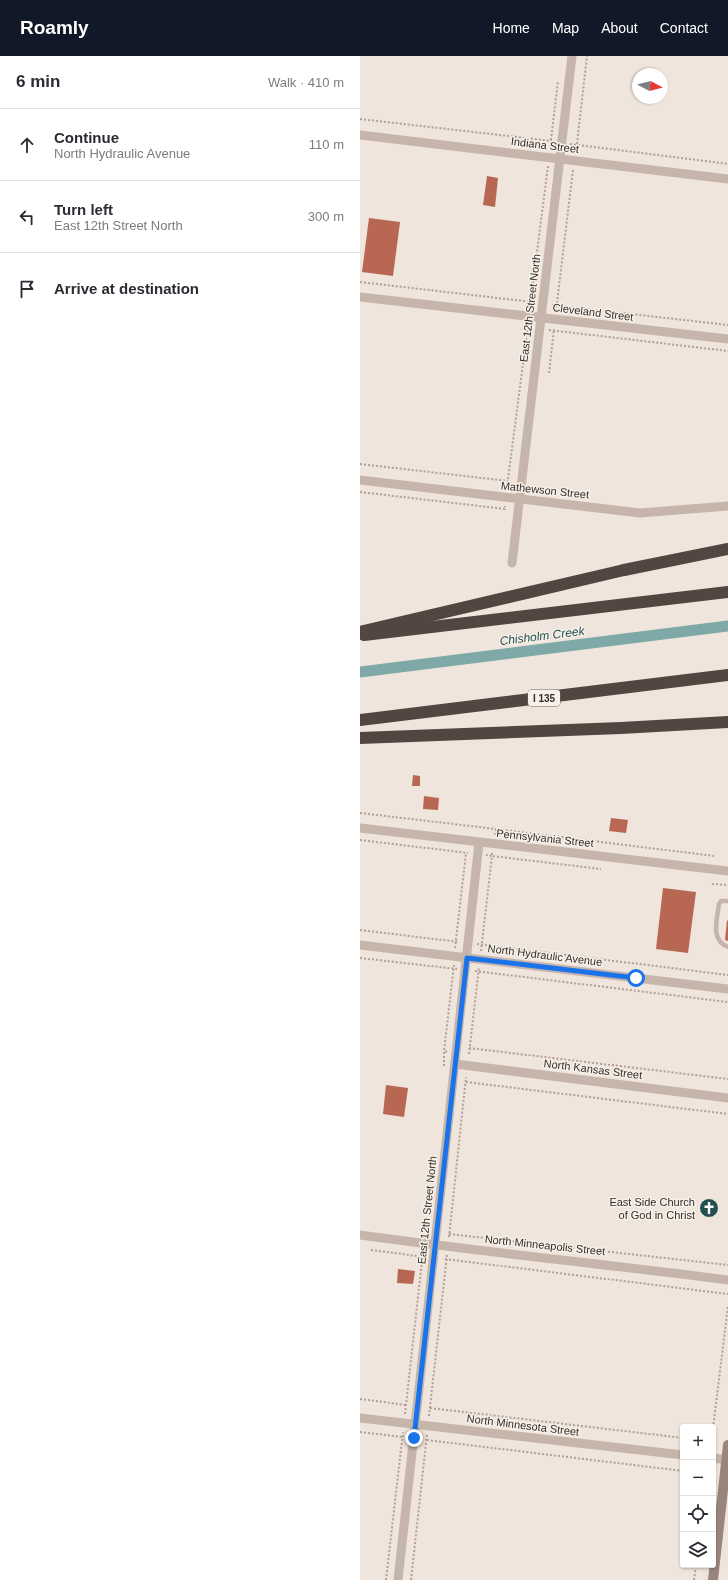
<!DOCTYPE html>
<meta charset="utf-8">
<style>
:root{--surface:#fff;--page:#f2f2f3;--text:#2b2b33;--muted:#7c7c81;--line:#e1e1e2;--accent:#111827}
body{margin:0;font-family:Helvetica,sans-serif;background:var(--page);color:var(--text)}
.controls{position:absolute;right:12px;bottom:12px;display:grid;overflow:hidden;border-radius:4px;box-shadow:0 1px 3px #0004}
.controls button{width:36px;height:36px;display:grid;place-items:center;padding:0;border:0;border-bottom:1px solid var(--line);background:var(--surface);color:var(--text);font:20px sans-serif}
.compass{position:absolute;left:272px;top:12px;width:36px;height:36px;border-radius:50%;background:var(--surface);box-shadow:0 1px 3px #0004;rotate:97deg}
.stop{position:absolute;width:12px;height:12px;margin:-9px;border:3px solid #1a73e8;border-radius:50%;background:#fff}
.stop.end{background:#1a73e8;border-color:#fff;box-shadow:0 1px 4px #0008}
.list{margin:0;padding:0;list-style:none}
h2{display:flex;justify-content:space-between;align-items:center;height:52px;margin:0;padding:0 16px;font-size:17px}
h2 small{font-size:13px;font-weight:400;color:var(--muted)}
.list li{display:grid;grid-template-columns:26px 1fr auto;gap:12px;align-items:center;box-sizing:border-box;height:72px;padding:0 16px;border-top:1px solid var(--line)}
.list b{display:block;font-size:15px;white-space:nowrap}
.list p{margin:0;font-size:13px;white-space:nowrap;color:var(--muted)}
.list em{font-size:13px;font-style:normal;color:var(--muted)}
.icon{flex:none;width:22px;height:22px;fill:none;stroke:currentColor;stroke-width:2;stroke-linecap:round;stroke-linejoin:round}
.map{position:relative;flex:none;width:368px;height:1524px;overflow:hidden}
header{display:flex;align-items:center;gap:24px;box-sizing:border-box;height:56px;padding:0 20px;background:var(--accent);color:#fff}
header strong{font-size:19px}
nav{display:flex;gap:22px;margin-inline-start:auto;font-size:14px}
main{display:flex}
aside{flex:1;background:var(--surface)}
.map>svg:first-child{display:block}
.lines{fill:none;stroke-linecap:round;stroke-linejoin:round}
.canal{stroke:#7fa8a8;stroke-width:11}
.building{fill:#b76752}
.path{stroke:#b1a094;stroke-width:2;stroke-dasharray:2 2;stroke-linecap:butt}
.lane{stroke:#c5b5aa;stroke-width:4.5}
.street{stroke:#c5b5aa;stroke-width:9}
.secondary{stroke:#99857c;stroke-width:10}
.highway{stroke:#534641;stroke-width:12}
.highway-bridge{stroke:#534641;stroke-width:12}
.route{stroke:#1a73e8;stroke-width:5}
.labels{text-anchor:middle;stroke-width:3;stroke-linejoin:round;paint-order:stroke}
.shield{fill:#f7f0e8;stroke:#6e6762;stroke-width:1}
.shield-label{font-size:10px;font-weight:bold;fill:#342c29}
.street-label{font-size:11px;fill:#342c29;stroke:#f7f0e8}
.poi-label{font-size:11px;fill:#342c29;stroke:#f7f0e8;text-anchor:end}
.water-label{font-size:12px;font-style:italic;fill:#234f50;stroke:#f7f0e8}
</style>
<header>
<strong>Roamly</strong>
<nav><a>Home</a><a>Map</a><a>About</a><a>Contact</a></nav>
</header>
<main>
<aside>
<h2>6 min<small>Walk · 410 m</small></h2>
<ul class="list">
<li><svg class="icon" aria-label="ahead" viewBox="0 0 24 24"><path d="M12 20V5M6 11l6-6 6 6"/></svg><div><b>Continue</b><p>North Hydraulic Avenue</p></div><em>110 m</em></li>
<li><svg class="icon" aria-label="left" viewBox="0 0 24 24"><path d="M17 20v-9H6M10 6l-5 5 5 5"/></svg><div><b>Turn left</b><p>East 12th Street North</p></div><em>300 m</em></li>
<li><svg class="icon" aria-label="arrive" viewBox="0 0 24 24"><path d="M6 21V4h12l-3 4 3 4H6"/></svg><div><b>Arrive at destination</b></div></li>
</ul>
</aside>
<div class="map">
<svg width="368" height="1524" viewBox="0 0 368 1524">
<rect width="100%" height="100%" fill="#efe5dc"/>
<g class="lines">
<!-- canal -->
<polyline class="canal" points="0,616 368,570"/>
</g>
<!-- building -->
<g class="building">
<polygon points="127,120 138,122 135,151 123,149"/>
<polygon points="9,162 40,166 33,220 2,216"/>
<polygon points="53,719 60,720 60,730 52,730"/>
<polygon points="64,740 79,742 78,754 63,753"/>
<polygon points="251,762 268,764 266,777 249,775"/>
<polygon points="303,832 336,836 328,897 296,893"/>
<polygon points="367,864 368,865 368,885 365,884"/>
<polygon points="26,1029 48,1032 44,1061 23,1058"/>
<polygon points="38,1213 55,1215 53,1228 37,1227"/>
</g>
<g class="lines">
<!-- path -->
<g class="path">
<polyline points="0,63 192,85"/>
<polyline points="210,88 368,108"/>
<polyline points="190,92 198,25"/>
<polyline points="216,96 227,0"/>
<polyline points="0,226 172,246"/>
<polyline points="192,249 368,269"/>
<polyline points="170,251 188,110"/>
<polyline points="196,255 213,114"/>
<polyline points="189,274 368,295"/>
<polyline points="189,317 194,273"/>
<polyline points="0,408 148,425"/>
<polyline points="147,431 168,269"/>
<polyline points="0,436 145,453 145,450"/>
<polyline points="0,757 136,773"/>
<polyline points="135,779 136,773 354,800"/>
<polyline points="0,784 108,797"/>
<polyline points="132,797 132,800 241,813"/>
<polyline points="352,828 368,829"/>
<polyline points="0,874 99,886"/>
<polyline points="117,888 368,919"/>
<polyline points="95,892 106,797"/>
<polyline points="121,895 132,800 126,799"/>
<polyline points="0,902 97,913"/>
<polyline points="115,915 368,946"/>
<polyline points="109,992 368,1023"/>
<polyline points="87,996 84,995 94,909"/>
<polyline points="109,998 119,911"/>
<polyline points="84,1010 84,995"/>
<polyline points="106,1026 368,1058"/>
<polyline points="89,1178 368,1209"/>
<polyline points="89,1181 106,1021"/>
<polyline points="11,1194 65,1201"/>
<polyline points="85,1203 368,1238"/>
<polyline points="0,1343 46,1349"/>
<polyline points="70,1352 323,1382"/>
<polyline points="45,1358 62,1205"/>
<polyline points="69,1360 87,1199"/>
<polyline points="353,1372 368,1250"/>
<polyline points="0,1376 42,1381"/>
<polyline points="67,1384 323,1415"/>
<polyline points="26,1524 43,1376"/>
<polyline points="51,1524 67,1378"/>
<polyline points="334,1524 336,1509"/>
</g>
<!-- lane -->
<path class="lane" d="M368 845H361L359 848C357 864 350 884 368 891"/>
<!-- street -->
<g class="street">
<polyline points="0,79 368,123"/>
<polyline points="0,241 368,283"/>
<polyline points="0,424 280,457 368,450"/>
<polyline points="152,507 212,0"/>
<polyline points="0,772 368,815"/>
<polyline points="0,889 368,933"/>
<polyline points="95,1008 368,1042"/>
<path d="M0 1179C122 1196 245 1208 368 1224"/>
<polyline points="0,1362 323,1399"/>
<polyline points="353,1402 368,1404"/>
<polyline points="38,1524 119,787"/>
</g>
<!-- secondary -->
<polyline class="secondary" points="353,1524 368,1389"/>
<!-- highway -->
<g class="highway">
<polyline points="264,514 368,493"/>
<polyline points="4,579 368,536"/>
<polyline points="0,664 368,619"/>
<polyline points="0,682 261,672 368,666"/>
</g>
<!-- highway-bridge -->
<polyline class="highway-bridge" points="0,576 264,514"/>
</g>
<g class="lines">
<!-- route -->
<polyline class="route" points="54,1382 107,902 276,922"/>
</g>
<!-- icons -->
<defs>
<g id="church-disc" transform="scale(1)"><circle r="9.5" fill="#234f50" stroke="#f7f0e8"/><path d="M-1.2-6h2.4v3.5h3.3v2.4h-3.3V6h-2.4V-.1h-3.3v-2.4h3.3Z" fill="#fff"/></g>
</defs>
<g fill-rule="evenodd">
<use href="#church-disc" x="349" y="1152"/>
</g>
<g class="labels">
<!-- shield labels -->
<rect class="shield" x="168" y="634" width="32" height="16" rx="3"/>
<g class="shield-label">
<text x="184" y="646">I 135</text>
</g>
<!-- street labels -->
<g class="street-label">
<text transform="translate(185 89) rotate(7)" y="4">Indiana Street</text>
<text transform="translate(170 252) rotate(-83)" y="4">East 12th Street North</text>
<text transform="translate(233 256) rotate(7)" y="4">Cleveland Street</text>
<text transform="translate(185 434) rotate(6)" y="4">Mathewson Street</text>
<text transform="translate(185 782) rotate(6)" y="4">Pennsylvania Street</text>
<text transform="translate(185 899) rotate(7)" y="4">North Hydraulic Avenue</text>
<text transform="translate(233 1013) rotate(7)" y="4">North Kansas Street</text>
<text transform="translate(67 1154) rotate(-84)" y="4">East 12th Street North</text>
<text transform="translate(185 1189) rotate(6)" y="4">North Minneapolis Street</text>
<text transform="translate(163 1369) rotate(7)" y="4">North Minnesota Street</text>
</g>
<!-- poi labels -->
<g class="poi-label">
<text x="335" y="1150">East Side Church<tspan x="335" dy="13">of God in Christ</tspan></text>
</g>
<!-- water labels -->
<g class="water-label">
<text transform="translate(182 580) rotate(-7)" y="4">Chisholm Creek</text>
</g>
</g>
</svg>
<div class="controls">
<button>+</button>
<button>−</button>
<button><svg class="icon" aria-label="locate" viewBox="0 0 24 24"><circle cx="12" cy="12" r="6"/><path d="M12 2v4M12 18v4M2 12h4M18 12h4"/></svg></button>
<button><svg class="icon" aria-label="layers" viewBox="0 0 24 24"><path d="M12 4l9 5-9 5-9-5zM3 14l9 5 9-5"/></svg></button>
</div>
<svg class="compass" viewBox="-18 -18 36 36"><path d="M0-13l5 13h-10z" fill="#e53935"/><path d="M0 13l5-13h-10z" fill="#7c7c81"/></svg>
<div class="stop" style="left:276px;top:922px"></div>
<div class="stop end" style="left:54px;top:1382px"></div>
</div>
</main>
